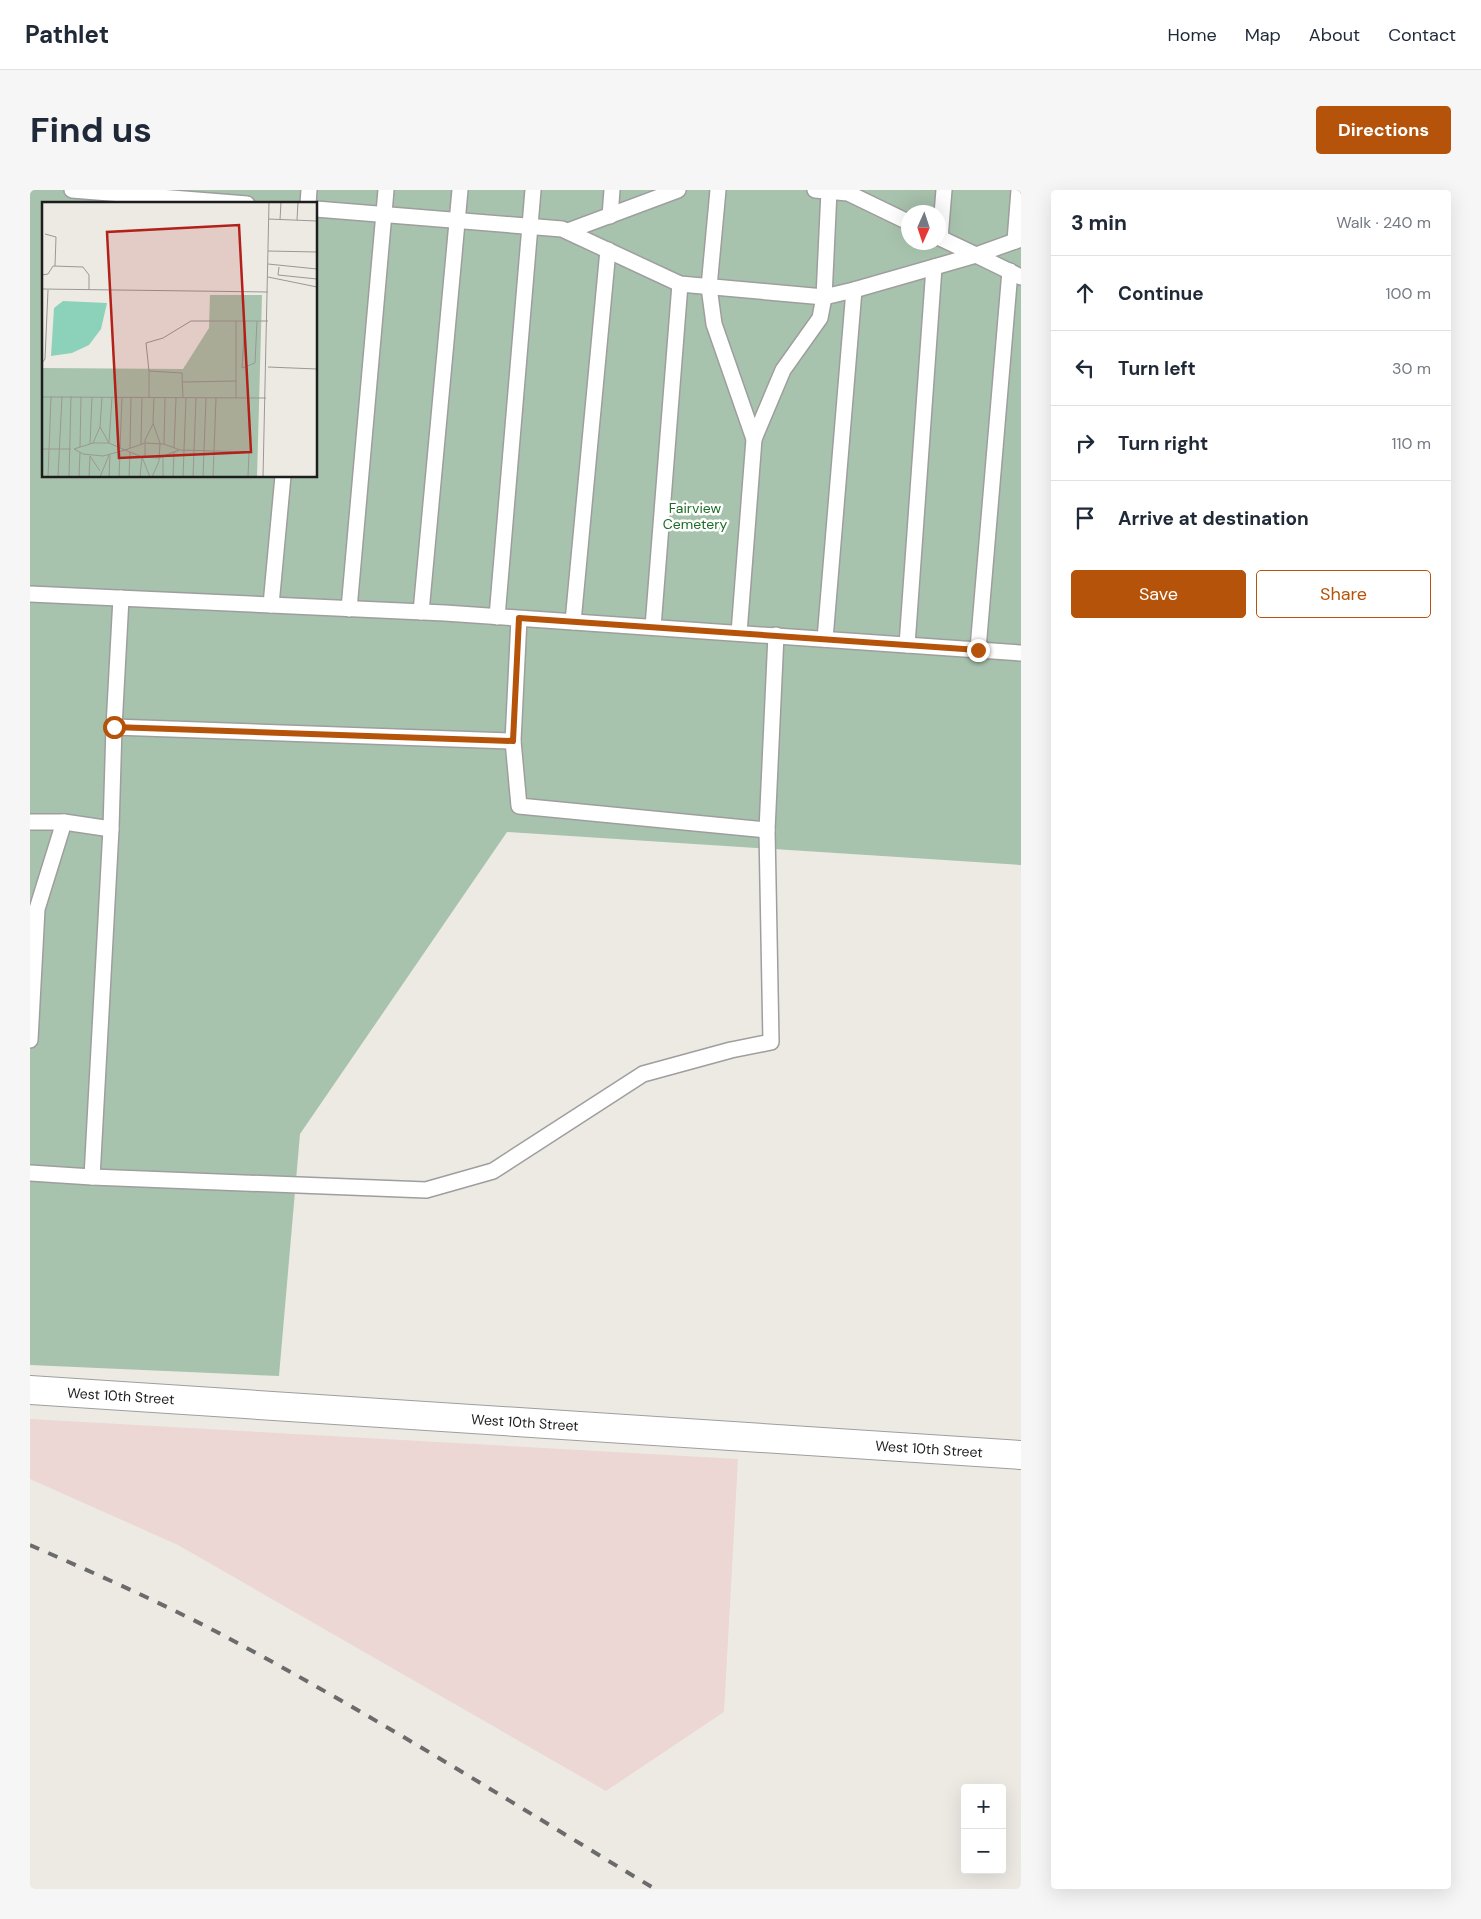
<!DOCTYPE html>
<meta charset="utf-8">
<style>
:root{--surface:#fff;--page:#f6f6f7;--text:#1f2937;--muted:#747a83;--line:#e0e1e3;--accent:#b45309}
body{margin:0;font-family:"DM Sans",sans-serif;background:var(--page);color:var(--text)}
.controls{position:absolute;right:15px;bottom:15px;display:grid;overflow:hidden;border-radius:5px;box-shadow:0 5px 20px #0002}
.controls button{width:45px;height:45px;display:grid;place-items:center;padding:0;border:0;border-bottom:1px solid var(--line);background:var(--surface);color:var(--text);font:25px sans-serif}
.compass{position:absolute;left:871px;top:15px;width:45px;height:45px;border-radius:50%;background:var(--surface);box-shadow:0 5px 20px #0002;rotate:183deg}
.stop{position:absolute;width:15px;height:15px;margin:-11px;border:4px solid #b45309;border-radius:50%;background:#fff}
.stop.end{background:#b45309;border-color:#fff;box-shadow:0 1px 5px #0008}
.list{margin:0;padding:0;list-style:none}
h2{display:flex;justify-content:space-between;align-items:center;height:65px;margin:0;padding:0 20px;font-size:21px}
h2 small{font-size:16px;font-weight:400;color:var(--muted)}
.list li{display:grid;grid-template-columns:32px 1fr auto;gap:15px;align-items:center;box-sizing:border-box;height:75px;padding:0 20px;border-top:1px solid var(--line)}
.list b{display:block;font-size:19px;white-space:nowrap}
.list em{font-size:16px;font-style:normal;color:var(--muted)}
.actions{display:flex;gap:10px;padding:15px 20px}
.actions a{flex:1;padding:11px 0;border:1px solid var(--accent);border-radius:5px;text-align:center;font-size:18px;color:var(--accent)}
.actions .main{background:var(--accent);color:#fff}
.icon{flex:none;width:28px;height:28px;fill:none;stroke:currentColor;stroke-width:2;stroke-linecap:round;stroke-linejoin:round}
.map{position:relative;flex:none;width:991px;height:1699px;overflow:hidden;border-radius:5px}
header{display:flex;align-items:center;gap:30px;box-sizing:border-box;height:70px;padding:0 25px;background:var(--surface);border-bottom:1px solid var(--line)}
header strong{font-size:24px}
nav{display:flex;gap:28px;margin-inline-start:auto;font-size:18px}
.intro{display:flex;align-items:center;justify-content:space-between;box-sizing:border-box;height:120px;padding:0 30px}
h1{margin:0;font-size:35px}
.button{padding:12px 22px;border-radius:5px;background:var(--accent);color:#fff;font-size:18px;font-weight:700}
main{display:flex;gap:30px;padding:0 30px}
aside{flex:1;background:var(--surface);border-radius:5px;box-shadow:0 5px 20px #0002}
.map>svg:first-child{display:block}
.commercial{fill:#ecd7d5}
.cemetery{fill:#a8c3ad;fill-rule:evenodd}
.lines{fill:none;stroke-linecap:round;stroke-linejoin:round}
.service-casing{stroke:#9e9e9e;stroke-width:18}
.minor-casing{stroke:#9e9e9e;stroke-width:30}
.service{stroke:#fff;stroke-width:15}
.minor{stroke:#fff;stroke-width:28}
.rail{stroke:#6b6b6b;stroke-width:4;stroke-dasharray:10 10;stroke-linecap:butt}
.route{stroke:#b45309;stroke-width:6}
.labels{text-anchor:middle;stroke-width:5;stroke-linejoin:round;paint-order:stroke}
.park-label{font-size:14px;fill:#196d24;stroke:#fff}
.street-label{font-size:14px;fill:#1d1d1d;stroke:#fff}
.inset-road{fill:none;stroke:#9a9894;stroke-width:1}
.view{fill:#b12019;fill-opacity:0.15;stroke:#b12019;stroke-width:2.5}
.inset-edge{fill:none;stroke:#1d1d1d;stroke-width:2.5}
</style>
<header>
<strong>Pathlet</strong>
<nav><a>Home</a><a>Map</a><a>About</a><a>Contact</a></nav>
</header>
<div class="intro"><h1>Find us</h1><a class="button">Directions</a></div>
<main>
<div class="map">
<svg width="991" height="1699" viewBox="0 0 991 1699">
<rect width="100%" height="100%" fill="#edeae4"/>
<!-- commercial -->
<polygon class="commercial" points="0,1229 708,1269 694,1522 576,1601 148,1355 0,1289"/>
<!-- cemetery -->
<path class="cemetery" d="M0 0H991V675L477 642 270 944 249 1186 0 1175ZM14 14H286V286H14ZM878 22H908V52H878Z"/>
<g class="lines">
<!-- service casing -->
<g class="service-casing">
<g id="service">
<polyline points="42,0 217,14"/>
<polyline points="688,0 679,97 684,134 724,249 709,443"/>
<polyline points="785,0 818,3 878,32"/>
<polyline points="278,14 279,0"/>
<polyline points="286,19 532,39 650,94 794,107 824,100 946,65 908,47"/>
<polyline points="580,26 582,0"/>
<polyline points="538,41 648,0"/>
<polyline points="910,48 914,0"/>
<polyline points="985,51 989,0"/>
<polyline points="946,65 991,87"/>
<polyline points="946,65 991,49"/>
<polyline points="724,249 753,180 790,128 794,107 799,1"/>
<polyline points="0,404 415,423 991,463"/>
<polyline points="241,415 253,286"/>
<polyline points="319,419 356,0"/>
<polyline points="391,422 430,0"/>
<polyline points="467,427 503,0"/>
<polyline points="489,429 483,551 489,616 737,640 746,445"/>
<polyline points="543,432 578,60"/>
<polyline points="623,437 650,94"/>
<polyline points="795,449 824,100"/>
<polyline points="877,455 904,77"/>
<polyline points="948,459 980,81"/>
<polyline points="84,537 91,408"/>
<polyline points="0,632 34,632 7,719 0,850"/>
<polyline points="34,632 81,639"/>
<polyline points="0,983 62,987 81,639 84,537 483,551"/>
<polyline points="62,987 396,1000 463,981 613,884 701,860 741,852 737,640"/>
</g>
</g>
<!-- minor casing -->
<g class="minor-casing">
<g id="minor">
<path id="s1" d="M0 1200 991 1265"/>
</g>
</g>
<!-- service -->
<use href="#service" class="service"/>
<!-- minor -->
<use href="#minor" class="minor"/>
<!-- rail -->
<path class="rail" d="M0 1355C62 1382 125 1410 185 1441 335 1520 479 1611 625 1699"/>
</g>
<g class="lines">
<!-- route -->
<polyline class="route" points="84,537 483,551 489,428 948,460"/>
</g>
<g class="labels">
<!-- park labels -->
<g class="park-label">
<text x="665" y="323">Fairview<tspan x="665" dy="16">Cemetery</tspan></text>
</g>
<!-- street labels -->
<g class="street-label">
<text dy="5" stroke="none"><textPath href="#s1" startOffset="91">West 10th Street</textPath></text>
<text dy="5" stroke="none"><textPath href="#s1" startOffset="496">West 10th Street</textPath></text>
<text dy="5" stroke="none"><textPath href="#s1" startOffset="901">West 10th Street</textPath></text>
</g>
</g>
<!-- overview -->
<g transform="translate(12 12)">
<rect width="275" height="275" fill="#edeae4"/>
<path d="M168 93H220L215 275H0V166L141 167 167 126Z" fill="#a8c3ad"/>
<path d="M21 99 65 101 59 127 47 143 30 151 9 154 12 106Z" fill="#8cd2ba"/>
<path class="inset-road" d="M226 17 275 19M238 18 239 0M255 18 256 0M3 32 14 35 13 64M226 49 275 50M226 62 275 67M237 65 236 73 275 77M0 73 6 72 11 64 41 65 47 73V88M226 75 275 85M0 87 226 90M203 119 200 166 213 161 215 119M0 161 3 157 6 88M226 165 275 167M107 169 104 141 121 136 149 119H194M141 180 194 179V119H226M0 195 224 196M60 195 58 225 67 241 70 195M107 195V169L140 171 141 196M194 196V179M51 241H67L83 248 61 254 41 252 32 247ZM51 241 58 225M48 242 50 195M99 242 100 195M122 242 123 196M38 245 39 195M78 246 80 195M88 246 89 195M132 246 134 196M0 247H29M137 248 117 256 100 255 83 248 103 241 122 242 138 248 207 250 206 275M48 254 58 269M100 255 108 275M103 255V238L111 222M6 275 9 194M16 275 20 194M27 275 29 194M37 275 38 250M47 275 48 254M58 275 67 253M67 275 68 253M77 275 78 250M87 275 88 250M98 275 100 255M110 275 117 259 118 241 111 221 112 195M121 275V255M131 275 132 250M141 275 144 196M151 275 154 196M161 275 164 196M171 275 174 196M221 275 227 0"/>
<path class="view" d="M197 23 209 250 77 256 65 30Z"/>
<rect width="275" height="275" class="inset-edge"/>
</g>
</svg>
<div class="controls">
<button>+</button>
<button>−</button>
</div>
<svg class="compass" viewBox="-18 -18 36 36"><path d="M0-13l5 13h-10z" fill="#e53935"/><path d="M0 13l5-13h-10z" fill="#747a83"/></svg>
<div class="stop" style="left:84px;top:537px"></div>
<div class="stop end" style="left:948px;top:460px"></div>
</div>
<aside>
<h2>3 min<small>Walk · 240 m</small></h2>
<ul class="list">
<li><svg class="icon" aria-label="ahead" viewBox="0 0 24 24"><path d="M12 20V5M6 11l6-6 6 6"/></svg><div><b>Continue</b></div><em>100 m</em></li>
<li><svg class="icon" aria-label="left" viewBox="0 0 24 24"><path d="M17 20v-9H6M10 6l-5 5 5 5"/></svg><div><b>Turn left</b></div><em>30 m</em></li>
<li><svg class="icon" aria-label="right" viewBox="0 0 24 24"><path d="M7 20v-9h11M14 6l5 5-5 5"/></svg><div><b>Turn right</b></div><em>110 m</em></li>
<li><svg class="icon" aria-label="arrive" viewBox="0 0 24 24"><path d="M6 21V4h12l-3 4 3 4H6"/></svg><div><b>Arrive at destination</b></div></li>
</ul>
<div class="actions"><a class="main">Save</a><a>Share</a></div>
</aside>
</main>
